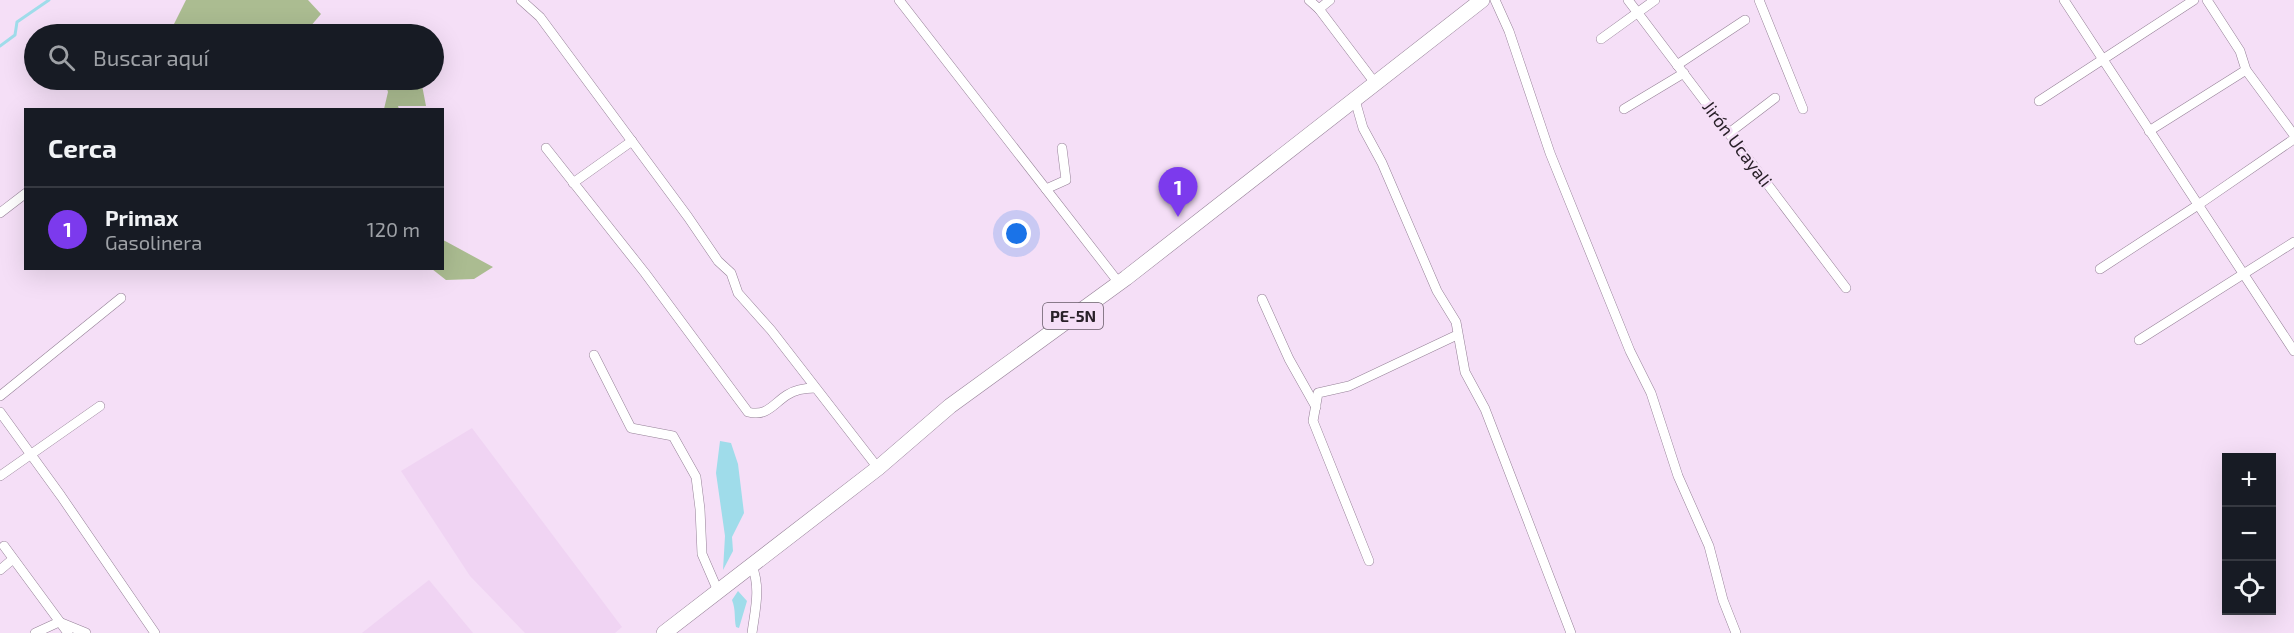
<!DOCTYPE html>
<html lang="es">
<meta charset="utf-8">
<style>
:root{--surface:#171b24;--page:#20242c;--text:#f1f3f6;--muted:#9ea1a6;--line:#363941;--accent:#7c3aed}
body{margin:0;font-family:"Exo 2",sans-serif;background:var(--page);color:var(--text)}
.controls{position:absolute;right:18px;bottom:18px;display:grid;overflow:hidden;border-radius:0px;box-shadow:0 6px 24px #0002}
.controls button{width:54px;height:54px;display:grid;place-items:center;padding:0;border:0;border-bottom:2px solid var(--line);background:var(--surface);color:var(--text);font:30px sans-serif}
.you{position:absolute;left:1017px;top:234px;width:21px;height:21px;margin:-15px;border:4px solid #fff;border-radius:50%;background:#1a73e8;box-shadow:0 0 0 9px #1a73e833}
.badge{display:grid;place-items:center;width:39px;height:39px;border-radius:50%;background:var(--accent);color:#fff;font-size:20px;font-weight:700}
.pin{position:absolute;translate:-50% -50px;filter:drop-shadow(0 2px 3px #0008)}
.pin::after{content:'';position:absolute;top:32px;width:21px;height:18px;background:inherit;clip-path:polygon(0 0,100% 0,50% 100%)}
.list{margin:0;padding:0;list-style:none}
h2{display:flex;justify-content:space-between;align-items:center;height:78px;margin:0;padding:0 24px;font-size:26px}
h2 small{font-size:20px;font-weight:400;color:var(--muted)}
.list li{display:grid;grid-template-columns:39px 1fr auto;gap:18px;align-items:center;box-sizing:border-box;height:84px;padding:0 24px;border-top:2px solid var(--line)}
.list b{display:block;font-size:22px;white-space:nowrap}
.list p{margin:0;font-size:20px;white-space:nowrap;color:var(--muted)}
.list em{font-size:20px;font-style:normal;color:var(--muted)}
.icon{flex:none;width:33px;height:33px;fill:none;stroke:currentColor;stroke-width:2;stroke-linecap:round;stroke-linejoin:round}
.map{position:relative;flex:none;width:2294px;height:633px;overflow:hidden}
.search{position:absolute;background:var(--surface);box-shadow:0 6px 24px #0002;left:24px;top:24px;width:420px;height:66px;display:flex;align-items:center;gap:15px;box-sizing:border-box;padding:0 21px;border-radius:33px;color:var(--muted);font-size:22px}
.panel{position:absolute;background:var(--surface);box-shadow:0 6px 24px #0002;left:24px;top:108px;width:420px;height:162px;border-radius:0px}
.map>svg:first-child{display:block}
.built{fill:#f0d4f3}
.green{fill:#abbc91}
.water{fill:#9fdcea}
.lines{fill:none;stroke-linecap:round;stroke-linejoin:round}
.stream{stroke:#9fdcea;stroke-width:3}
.minor-casing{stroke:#958097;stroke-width:10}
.trunk-casing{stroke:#958097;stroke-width:16}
.minor{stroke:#fff;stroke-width:9}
.trunk{stroke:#fff;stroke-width:15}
.labels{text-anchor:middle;stroke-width:5;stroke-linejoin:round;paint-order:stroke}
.shield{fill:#f5dff7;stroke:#665a67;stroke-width:1.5}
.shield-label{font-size:16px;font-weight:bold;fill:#292129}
.street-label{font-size:18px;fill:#292129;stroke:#f5dff7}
</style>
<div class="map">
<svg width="2294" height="633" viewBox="0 0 2294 633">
<rect width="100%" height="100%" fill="#f5dff7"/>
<!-- built -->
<g class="built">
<polygon points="472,428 622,627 615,633 525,633 470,576 401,471"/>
<polygon points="429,580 473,633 362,633"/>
</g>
<!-- green -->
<g class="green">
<polygon points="186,0 308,0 321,14 304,34 177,34 172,28"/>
<polygon points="384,80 421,80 426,106 398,106 399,109 384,109 388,92"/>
<polygon points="443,240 447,242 493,267 474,279 446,280 432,269 442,268"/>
</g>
<!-- water -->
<g class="water">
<polygon points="720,441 731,443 738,464 744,513 732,537 733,551 723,570 725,536 716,473"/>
<path d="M738 591 747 601 739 628 736 627C734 618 736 610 732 600Z"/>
</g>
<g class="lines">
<!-- stream -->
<polyline class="stream" points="0,46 15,35 17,22 49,0"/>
<!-- minor casing -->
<g class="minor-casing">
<g id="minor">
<polyline points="521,0 540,17 688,217 718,261 731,273 738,293 771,330 878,468"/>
<polyline points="899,0 1119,283"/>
<polyline points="1309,0 1319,9 1375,83"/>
<polyline points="1495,0 1509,31 1550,153 1630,351 1651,393 1678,476 1709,546 1723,600 1736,633"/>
<polyline points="1628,0 1846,288"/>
<polyline points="1759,0 1803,109"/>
<polyline points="2064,0 2294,351"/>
<polyline points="2207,0 2240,51 2246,70 2294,135"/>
<polyline points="1319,9 1330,0"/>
<polyline points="1601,39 1655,0"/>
<polyline points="1677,65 1745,20"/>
<polyline points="1355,100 1363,128 1382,163 1437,291 1456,322 1465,372 1485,409 1571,633"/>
<polyline points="2039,101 2194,0"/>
<polyline points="1624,109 1684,73"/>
<polyline points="2149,131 2246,70"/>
<polyline points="1729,133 1775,98"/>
<path d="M546 148 645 273 748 412C767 417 773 404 787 395 796 389 805 388 815 388"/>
<polyline points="573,183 632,141"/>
<polyline points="1046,189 1066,180 1062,148"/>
<polyline points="0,213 26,193"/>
<polyline points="2100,269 2198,205 2294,139"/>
<polyline points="1262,299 1289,359 1316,407"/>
<polyline points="2139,340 2294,242"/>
<polyline points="594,355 631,428 673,436 696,477 700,509 702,554 718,591"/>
<polyline points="0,396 121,298"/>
<polyline points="0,412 61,496 155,633"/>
<polyline points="0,476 100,406"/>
<polyline points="4,546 68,633"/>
<polyline points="1369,561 1313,421 1318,393 1349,386 1457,335"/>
<path d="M752 566C761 588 755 610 752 633"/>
<polyline points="0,570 13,559"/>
<polyline points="35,633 59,622 86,633"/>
</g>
</g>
<!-- trunk casing -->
<g class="trunk-casing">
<polyline id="trunk" points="664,633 878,468 950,406 1126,278 1482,0"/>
</g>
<!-- minor -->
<use href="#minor" class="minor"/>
<!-- trunk -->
<use href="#trunk" class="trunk"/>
</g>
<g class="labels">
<!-- shield labels -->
<rect class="shield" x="1043" y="303" width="60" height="26" rx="4.5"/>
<g class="shield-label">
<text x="1073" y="322">PE-5N</text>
</g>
<!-- street labels -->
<g class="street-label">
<text transform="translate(1737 144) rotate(53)" y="6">Jirón Ucayali</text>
</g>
</g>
</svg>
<div class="controls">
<button>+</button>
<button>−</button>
<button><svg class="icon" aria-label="locate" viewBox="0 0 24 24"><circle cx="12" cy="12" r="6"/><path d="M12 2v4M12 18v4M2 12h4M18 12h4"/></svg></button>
</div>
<div class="you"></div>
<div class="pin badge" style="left:1178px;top:217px">1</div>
<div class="search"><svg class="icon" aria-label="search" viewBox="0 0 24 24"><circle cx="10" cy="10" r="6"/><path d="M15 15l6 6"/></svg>Buscar aquí</div>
<section class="panel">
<h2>Cerca<small></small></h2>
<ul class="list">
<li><span class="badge">1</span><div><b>Primax</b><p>Gasolinera</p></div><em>120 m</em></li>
</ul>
</section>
</div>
